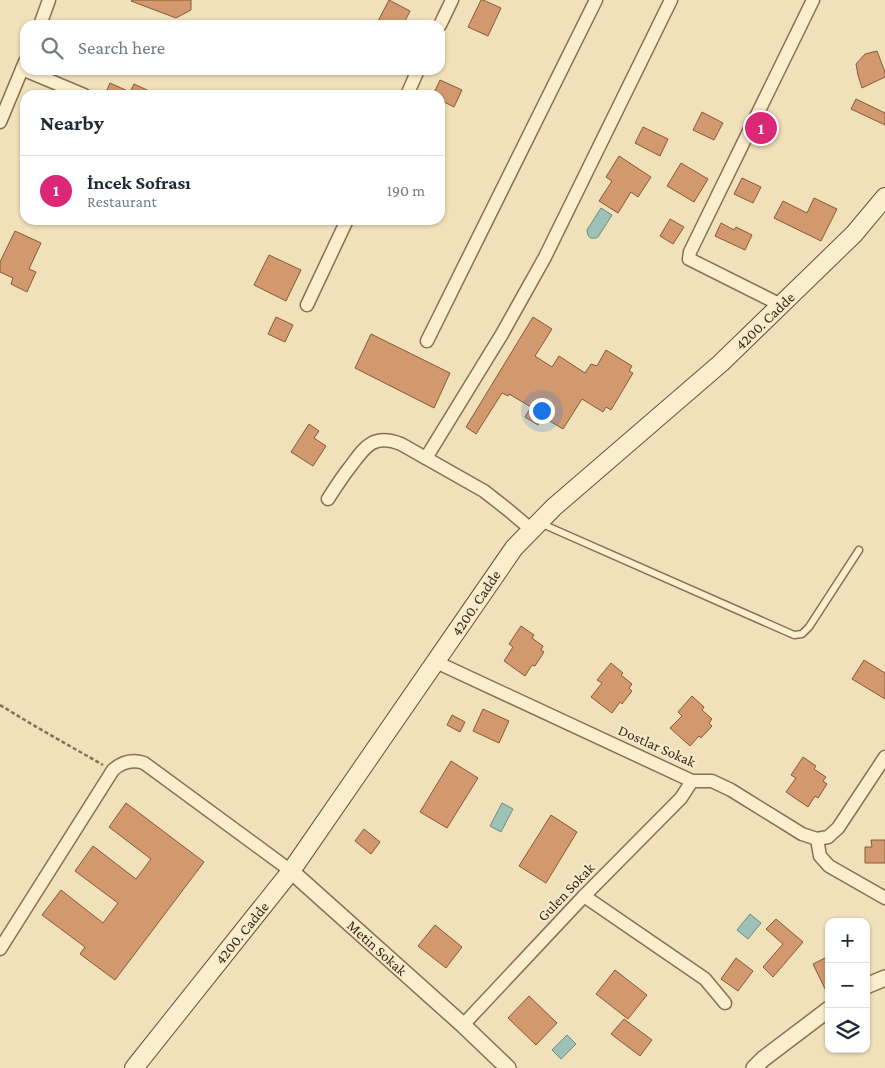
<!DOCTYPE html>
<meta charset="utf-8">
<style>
:root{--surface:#fff;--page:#f2f2f3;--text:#1f2937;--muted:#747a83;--line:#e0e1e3;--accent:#db2777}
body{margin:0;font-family:"Crimson Pro",serif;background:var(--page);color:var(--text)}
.controls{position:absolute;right:15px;bottom:15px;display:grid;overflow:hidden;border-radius:10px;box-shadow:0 1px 4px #0004}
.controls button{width:45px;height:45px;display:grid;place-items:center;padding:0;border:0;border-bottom:1px solid var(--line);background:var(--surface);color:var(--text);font:25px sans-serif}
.you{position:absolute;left:541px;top:410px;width:18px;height:18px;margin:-12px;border:4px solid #fff;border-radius:50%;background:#1a73e8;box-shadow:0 0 0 8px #1a73e833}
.badge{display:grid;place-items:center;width:32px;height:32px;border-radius:50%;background:var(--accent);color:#fff;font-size:16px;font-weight:700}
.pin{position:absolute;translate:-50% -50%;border:2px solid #fff;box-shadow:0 1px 5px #0006}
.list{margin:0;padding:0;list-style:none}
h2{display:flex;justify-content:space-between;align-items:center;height:65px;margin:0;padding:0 20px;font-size:21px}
h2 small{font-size:16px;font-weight:400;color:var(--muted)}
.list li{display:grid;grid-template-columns:32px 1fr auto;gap:15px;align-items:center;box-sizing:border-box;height:70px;padding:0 20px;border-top:1px solid var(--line)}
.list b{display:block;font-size:19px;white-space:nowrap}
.list p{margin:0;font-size:16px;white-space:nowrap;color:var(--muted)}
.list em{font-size:16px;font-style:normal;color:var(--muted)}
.icon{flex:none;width:28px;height:28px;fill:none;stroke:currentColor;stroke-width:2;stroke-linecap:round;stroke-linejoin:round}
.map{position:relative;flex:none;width:885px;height:1068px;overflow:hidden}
.search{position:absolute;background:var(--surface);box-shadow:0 1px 4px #0004;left:20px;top:20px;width:425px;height:55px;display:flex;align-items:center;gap:12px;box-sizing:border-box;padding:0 18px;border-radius:15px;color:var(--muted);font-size:19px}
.panel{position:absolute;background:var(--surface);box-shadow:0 1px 4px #0004;left:20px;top:90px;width:425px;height:135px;border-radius:15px}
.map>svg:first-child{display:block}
.water{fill:#9fc0b7;stroke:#668e85}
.building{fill:#d1996d;stroke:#885938}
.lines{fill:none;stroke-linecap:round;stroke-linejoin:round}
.service-casing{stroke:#887053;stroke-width:9}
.minor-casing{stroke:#887053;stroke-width:15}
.tertiary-casing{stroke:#887053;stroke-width:18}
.secondary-casing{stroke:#695137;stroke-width:20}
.path{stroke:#887053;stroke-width:2.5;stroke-dasharray:4 2.5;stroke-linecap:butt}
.service{stroke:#fbeecd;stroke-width:6}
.minor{stroke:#fbeecd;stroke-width:12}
.tertiary{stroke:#fbeecd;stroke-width:15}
.secondary{stroke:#fbeecd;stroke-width:18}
.labels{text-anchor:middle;stroke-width:4;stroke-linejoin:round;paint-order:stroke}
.street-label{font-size:15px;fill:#36281a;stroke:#f7ebca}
</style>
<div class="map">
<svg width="885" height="1068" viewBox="0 0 885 1068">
<rect width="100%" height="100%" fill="#f0e1ba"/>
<!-- water -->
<g class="water">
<path d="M601 208 612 215 598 237C594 239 590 239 588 235L587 230Z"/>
<polygon points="502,803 513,809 501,832 490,826"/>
<polygon points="750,914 761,923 748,939 737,930"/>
<polygon points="567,1035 576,1044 561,1059 552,1050"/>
</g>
<!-- building -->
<g class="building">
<polygon points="132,0 191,0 191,10 176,18 131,1"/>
<polygon points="389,0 410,11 403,25 376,25"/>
<polygon points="481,0 483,0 501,8 488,36 468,27"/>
<polygon points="877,51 885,72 885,77 862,88 858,75 856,64 865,54"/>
<polygon points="440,80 462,90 454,107 440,100 440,95 433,95"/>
<polygon points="110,83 130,92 134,84 158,95 113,95 106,92"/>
<polygon points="856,99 885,113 885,125 851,109"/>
<polygon points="702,112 723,123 714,140 693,130"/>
<polygon points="643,127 668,139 660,156 635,143"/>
<polygon points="619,156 651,177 638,197 631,192 618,213 599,201 612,181 606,177"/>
<polygon points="681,163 708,179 694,202 667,186"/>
<polygon points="742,178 761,187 753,203 734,194"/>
<polygon points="814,198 837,209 821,241 774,218 783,201 807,213"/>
<polygon points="670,219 684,227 673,244 660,236"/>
<polygon points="721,223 734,230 736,227 752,235 745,250 715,236"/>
<polygon points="15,231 41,243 29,269 36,272 27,292 11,284 13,278 0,272 0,262"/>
<polygon points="269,255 301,270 286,301 254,285"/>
<polygon points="276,317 293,325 285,342 268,334"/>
<polygon points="533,317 552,329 535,356 552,367 559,356 585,373 591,364 597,366 606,350 632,366 629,371 633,373 611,410 606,407 603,412 582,399 563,429 543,417 538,425 525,417 531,407 509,394 508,396 502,393 476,434 466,427"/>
<polygon points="371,334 450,373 434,408 355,368"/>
<polygon points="309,424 319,431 314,438 326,446 313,466 291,452"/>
<polygon points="521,626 534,635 532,638 543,646 541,650 544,652 535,666 532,665 525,676 504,661 513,647 509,644"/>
<polygon points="864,660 885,673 885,699 852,679"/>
<polygon points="611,663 623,673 621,675 632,684 629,688 632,691 622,704 620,702 612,713 591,697 602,683 597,680"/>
<polygon points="692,696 704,707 702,710 712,719 709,723 712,726 701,738 699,736 690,746 670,728 682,716 678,712"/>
<polygon points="483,709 509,721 499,743 473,731"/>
<polygon points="452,715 465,722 460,732 447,725"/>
<polygon points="803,757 816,766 814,769 826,777 823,781 827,784 818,798 815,796 808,807 786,792 796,778 791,775"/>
<polygon points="451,761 478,778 447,828 420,812"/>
<polygon points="126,803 204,862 115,980 80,954 85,947 42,915 61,890 103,923 118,903 75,871 93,846 136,879 151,859 109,827"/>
<polygon points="551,815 577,832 546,883 519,866"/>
<polygon points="364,829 380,842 371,854 355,841"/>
<polygon points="871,840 885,840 885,863 865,863 865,847 872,847"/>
<polygon points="776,919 803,942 773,977 763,967 783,944 766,929"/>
<polygon points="435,925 462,947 446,968 418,946"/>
<polygon points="829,956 829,997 813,964"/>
<polygon points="736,958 753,971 738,991 721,979"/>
<polygon points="615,970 647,995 628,1019 596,994"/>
<polygon points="529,996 557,1023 536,1045 508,1018"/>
<polygon points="624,1019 652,1040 640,1056 611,1034"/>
</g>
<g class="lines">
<!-- service casing -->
<g class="service-casing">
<polyline id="service" points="540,523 794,635 802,634 809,627 859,550"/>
</g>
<!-- minor casing -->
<g class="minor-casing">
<g id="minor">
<polyline points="40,25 49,0"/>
<polyline points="440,25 452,0"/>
<polyline points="22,69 84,95"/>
<polyline points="407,95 418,70"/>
<polyline points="0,122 25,62"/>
<polyline points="307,305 347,220"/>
<polyline points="781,305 689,259 690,252 813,0"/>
<polyline points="427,341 596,0"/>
<polyline points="426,458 502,334 545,257 671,0"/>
<path d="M328 499C335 488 342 477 350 467 365 447 373 433 401 444L484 491 507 509 532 530"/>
<polyline points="436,662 692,781 712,781 731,790 802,834 817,839 828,837 838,828 885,757"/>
<polyline points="817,839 820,856 829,866 885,898"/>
<polyline points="584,896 705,979 725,1003"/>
<path d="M0 949 113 770C122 762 132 759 144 763L291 871"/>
<polyline points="463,1025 584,896 681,798 692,781"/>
</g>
</g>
<!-- tertiary casing -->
<g class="tertiary-casing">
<g id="tertiary">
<polyline points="291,871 463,1025 508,1068"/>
<polyline points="866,986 885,978"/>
<polyline points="754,1068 763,1059 829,1009"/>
</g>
</g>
<!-- secondary casing -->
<g class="secondary-casing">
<polyline id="secondary" points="134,1068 291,871 514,548 554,507 721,363 854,234 885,197"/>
</g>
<!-- path -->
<polyline class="path" points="0,705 33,725 103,765"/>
<!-- service -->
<use href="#service" class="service"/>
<!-- minor -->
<use href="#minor" class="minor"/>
<!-- tertiary -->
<use href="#tertiary" class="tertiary"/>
<!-- secondary -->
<use href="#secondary" class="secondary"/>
</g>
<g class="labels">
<!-- street labels -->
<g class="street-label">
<text transform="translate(765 321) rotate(-44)" y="5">4200. Cadde</text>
<text transform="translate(476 603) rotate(-56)" y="5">4200. Cadde</text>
<text transform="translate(657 746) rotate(24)" y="5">Dostlar Sokak</text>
<text transform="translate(566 892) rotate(-46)" y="5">Gulen Sokak</text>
<text transform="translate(242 933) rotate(-51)" y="5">4200. Cadde</text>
<text transform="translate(377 948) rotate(42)" y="5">Metin Sokak</text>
</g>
</g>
</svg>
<div class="controls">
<button>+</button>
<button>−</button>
<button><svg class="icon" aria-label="layers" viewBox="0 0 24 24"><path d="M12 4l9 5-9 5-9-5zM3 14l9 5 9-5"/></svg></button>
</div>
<div class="you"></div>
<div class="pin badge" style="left:761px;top:128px">1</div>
<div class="search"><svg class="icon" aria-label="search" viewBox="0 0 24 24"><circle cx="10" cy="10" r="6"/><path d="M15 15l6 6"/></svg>Search here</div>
<section class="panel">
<h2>Nearby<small></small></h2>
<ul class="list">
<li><span class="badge">1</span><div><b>İncek Sofrası</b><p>Restaurant</p></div><em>190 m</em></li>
</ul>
</section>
</div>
